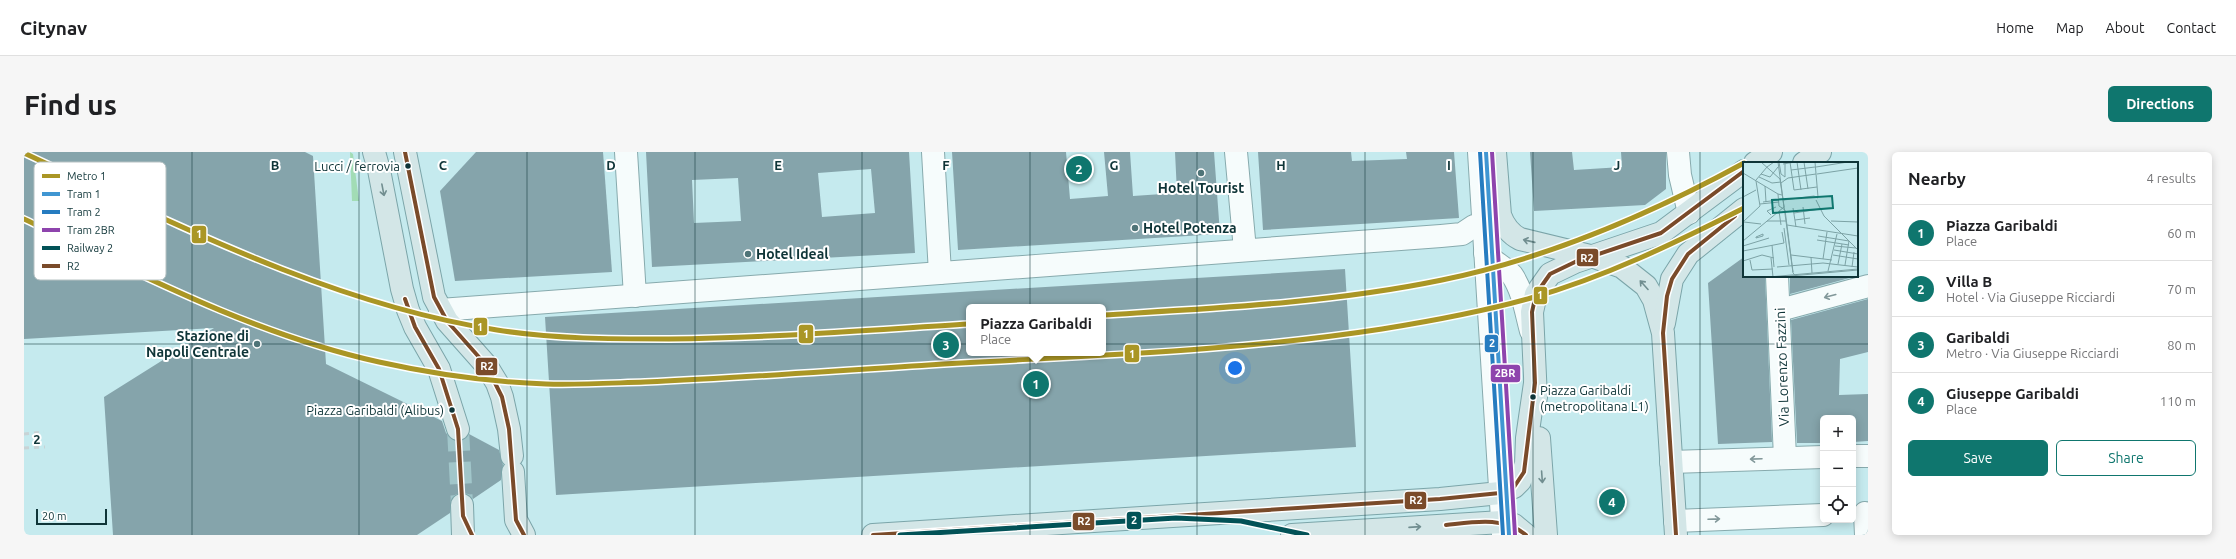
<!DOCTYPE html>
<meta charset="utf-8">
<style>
:root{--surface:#fff;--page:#f6f6f6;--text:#202124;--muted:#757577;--line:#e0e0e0;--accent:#0f766e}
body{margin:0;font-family:Ubuntu,sans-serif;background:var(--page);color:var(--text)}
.controls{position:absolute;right:12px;bottom:12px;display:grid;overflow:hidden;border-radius:6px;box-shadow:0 2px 10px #0003}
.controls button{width:36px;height:36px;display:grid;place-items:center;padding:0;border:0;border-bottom:1px solid var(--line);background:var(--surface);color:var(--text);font:20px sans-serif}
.scale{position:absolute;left:12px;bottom:10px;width:71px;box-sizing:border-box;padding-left:4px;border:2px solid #0f3538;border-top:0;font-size:11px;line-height:14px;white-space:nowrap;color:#0f3538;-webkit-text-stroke:3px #fff;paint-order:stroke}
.you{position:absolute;left:1211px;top:216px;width:14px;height:14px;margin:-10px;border:3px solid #fff;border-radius:50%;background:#1a73e8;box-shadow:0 0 0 6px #1a73e833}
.badge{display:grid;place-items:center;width:26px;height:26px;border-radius:50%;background:var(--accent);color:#fff;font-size:13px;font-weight:700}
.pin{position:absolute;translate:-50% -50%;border:2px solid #fff;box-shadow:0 1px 4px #0006}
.popup{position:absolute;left:942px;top:152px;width:140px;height:52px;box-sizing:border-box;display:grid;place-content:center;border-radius:6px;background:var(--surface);filter:drop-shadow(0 1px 3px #0005);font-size:13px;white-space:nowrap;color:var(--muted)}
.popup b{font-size:15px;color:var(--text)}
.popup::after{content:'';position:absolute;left:50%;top:100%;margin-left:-8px;border:8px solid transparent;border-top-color:var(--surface)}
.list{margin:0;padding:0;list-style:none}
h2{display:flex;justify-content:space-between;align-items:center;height:52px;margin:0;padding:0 16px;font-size:17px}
h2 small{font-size:13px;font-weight:400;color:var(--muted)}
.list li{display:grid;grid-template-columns:26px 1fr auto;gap:12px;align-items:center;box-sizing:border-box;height:56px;padding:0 16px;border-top:1px solid var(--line)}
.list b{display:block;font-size:15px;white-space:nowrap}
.list p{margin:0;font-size:13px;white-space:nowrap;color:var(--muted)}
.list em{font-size:13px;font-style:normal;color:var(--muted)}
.actions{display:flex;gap:8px;padding:12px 16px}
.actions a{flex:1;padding:9px 0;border:1px solid var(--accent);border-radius:6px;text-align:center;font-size:14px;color:var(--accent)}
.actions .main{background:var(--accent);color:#fff}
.icon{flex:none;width:22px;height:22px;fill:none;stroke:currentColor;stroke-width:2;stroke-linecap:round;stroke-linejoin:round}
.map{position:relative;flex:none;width:1844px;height:383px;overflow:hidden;border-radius:6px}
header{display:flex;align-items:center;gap:24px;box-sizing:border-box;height:56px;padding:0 20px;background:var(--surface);border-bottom:1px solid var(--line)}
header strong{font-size:19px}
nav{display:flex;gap:22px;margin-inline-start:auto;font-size:14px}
.intro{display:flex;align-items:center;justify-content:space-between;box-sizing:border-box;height:96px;padding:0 24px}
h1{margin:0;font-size:28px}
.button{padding:10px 18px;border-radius:6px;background:var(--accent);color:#fff;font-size:14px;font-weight:700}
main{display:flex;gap:24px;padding:0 24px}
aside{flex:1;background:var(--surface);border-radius:6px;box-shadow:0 2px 10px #0003}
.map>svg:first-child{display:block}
.green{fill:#a2dcb5}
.building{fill:#85a4ab;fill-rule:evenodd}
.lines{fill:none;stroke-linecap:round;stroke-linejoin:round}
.major-tunnel{stroke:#a1c6ca;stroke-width:22;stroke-dasharray:22 11;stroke-linecap:butt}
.minor-casing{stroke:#87aaad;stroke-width:24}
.major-casing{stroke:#7ba5a9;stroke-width:24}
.minor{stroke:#f6fcfc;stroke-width:22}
.major{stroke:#d3e6e7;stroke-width:22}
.rail{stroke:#c8d3d5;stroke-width:3;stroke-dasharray:5 5;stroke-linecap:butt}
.bus-1-casing{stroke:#fff;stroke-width:7}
.bus-1{stroke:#7a4b2a;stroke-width:4}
.rail-1-casing{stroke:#fff;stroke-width:8}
.rail-1{stroke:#025257;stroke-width:5}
.tram-1-casing{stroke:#fff;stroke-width:7}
.tram-2-casing{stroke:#fff;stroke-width:7}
.tram-3-casing{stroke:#fff;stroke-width:7}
.tram-1{stroke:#4096d2;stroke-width:4}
.tram-2{stroke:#267cc0;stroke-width:4}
.tram-3{stroke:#8e44ad;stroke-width:4}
.metro-1-casing{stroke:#fff;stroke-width:8}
.metro-1{stroke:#aa9625;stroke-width:5}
.oneway{stroke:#718e90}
.oneway2{stroke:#82989a}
.grid{fill:none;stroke:#0f3538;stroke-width:1;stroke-opacity:0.55}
.bus-dot{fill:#0f3538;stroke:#fff;stroke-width:1.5}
.poi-dot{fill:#4f7478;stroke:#fff;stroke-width:1.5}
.labels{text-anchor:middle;stroke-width:4;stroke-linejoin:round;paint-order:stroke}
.bus-label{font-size:13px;fill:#0f3538;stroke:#fff;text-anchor:end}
.poi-label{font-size:14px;font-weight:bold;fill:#0f3538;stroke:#fff;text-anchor:start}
.street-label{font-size:14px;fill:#0f3538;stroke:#fff}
.inset-road{fill:none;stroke:#7ca2a5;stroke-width:1}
.view{fill:#0f766e;fill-opacity:0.15;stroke:#0f766e;stroke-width:2}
.inset-edge{fill:none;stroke:#0f3538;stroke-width:2}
.key{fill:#fff;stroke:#b7c2c3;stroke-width:1}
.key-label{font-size:11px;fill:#0f3538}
.grid-label{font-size:13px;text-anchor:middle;font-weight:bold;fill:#0f3538;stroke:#fff;stroke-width:4;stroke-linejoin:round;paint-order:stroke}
.line-badge{stroke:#fff;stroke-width:1.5}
.badge-label{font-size:11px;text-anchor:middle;font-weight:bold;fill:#fff}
</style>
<header>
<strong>Citynav</strong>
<nav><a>Home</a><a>Map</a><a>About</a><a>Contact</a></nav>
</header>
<div class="intro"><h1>Find us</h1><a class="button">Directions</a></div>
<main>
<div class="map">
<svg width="1844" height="383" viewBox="0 0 1844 383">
<rect width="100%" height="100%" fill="#c5eaee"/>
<!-- green -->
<polygon class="green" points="326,0 329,2 335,49 328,49"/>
<!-- building -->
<g class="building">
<polygon points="0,0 281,0 289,4 302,212 418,269 422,281 431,289 438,289 445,282 475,298 479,313 477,328 449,347 444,342 437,341 431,343 427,347 426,361 393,383 89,383 80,245 190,176 0,187"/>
<polygon points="452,0 579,0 588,120 431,129 416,39"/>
<path d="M622 0H885L891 101 628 115ZM847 17 851 61 798 65 794 21ZM714 26 717 69 670 71 668 28Z"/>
<polygon points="928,0 1042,0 1046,47 1084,44 1080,0 1106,0 1109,44 1153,41 1151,0 1190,0 1196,82 934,98"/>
<polygon points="1234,0 1327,0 1328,9 1383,7 1382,0 1430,0 1435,66 1239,78"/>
<polygon points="1506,0 1548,0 1550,18 1598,15 1597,0 1642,0 1642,37 1621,53 1510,59"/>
<polygon points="1720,105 1720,124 1741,124 1748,290 1694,292 1684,131"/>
<path d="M1321 117 1332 295 532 343 521 165ZM945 155H1079V201H945Z"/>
<polygon points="1766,124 1833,124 1766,142"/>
<polygon points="1844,147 1844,200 1816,207 1815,243 1844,242 1844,289 1829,290 1829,266 1799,266 1799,291 1773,291 1767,168"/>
</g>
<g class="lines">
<!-- major-tunnel -->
<polyline class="major-tunnel" points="434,277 438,353"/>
<!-- minor casing -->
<g class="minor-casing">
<g id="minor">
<polyline points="602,0 611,144"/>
<polyline points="909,0 916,121"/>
<polyline points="1212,0 1221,98"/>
<polyline points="1455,0 1479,383"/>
<polyline points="1654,0 1656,23 1665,61"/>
<path d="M1461 101C1469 110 1482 116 1488 123 1499 139 1502 161 1507 179"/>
<polyline points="1753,124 1761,306"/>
<polyline points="416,158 1417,84 1438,82 1450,74"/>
<polyline points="1756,158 1844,134"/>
<polyline points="1829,304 1844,304"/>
<polyline points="1647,310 1799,305"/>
<polyline points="1841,361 1842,383"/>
<polyline points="1651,369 1799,363"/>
</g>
</g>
<!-- major casing -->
<g class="major-casing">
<g id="major">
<polyline points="350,0 355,18 378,137 384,158 391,175 415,217 434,277"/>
<polyline points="381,0 410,145 423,169 462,213 473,231 478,245 485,277 488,304"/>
<path d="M1471 0 1476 63C1480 74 1486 82 1496 87L1570 105 1598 115 1622 134 1630 148 1639 181 1652 383"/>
<polyline points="1731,11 1747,0"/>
<polyline points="1780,11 1796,0"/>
<polyline points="1640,171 1648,127 1664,102 1720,57"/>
<polyline points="1512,246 1508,160 1512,142 1526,122 1551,110 1637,81 1720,19"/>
<polyline points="1515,286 1522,383"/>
<polyline points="489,320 492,368 500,383"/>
<polyline points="438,353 439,383"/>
<polyline points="849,383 1416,347 1476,341 1490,335 1496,329 1502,312 1503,286 1511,231"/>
<polyline points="1268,383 1478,370 1490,373 1502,383"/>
</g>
</g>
<!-- minor -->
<use href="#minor" class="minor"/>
<!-- major -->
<use href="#major" class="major"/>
<!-- rail -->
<g class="rail">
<polyline points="0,282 20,280"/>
<polyline points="0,296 21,295"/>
</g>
<!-- bus-1 casing -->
<g class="bus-1-casing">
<g id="bus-1">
<polyline points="381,0 410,145 423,169 462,213 478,245 485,277 492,368 500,383"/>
<polyline points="381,147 391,175 415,217 434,277 439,364 448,383"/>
<path d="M1422 373C1450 370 1479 364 1502 383"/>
<polyline points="849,383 1416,347 1476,341 1490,335 1500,320 1511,231 1508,160 1512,142 1526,122 1551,110 1637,81 1720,19"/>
<polyline points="1652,383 1639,181 1643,144 1648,127 1664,102 1711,64"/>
</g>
</g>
<!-- bus-1 -->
<use href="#bus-1" class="bus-1"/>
<!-- rail-1 casing -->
<g class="rail-1-casing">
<polyline id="rail-1" points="876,383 1152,366 1217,369 1283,383"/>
</g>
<!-- rail-1 -->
<use href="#rail-1" class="rail-1"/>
<!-- tram-1 casing -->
<g class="tram-1-casing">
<polyline id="tram-1" points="1462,0 1485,383"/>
</g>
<!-- tram-2 casing -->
<g class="tram-2-casing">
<polyline id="tram-2" points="1456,0 1479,383"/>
</g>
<!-- tram-3 casing -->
<g class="tram-3-casing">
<polyline id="tram-3" points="1468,0 1491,383"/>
</g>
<!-- tram-1 -->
<use href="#tram-1" class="tram-1"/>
<!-- tram-2 -->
<use href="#tram-2" class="tram-2"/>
<!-- tram-3 -->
<use href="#tram-3" class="tram-3"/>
<!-- metro-1 casing -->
<g class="metro-1-casing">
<g id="metro-1">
<path d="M0 1C152 72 306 152 473 178 530 187 588 187 645 187 745 186 845 178 945 172"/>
<path d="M0 67C115 122 229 182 355 210 409 222 466 230 522 232 555 233 588 231 621 230 710 226 799 220 888 214 1045 204 1203 201 1358 177 1408 169 1458 160 1507 146 1581 125 1651 91 1720 56"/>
<path d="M1079 163C1193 156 1307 151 1418 128 1525 106 1625 63 1720 11"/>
</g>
</g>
<!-- metro-1 -->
<use href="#metro-1" class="metro-1"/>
</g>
<!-- one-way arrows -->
<defs><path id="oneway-shaft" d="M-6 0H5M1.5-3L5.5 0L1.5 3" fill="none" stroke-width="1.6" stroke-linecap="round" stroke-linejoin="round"/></defs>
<g class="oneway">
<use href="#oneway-shaft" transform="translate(359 38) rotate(79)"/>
<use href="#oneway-shaft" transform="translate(1505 89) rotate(-167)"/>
<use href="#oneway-shaft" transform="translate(1620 133) rotate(-132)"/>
<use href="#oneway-shaft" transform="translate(1518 325) rotate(86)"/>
<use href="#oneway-shaft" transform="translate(1391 375) rotate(-4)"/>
</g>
<g class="oneway2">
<use href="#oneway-shaft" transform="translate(1806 144) rotate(165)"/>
<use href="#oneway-shaft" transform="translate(1732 307) rotate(178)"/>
<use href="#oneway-shaft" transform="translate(1690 367) rotate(-2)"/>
</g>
<!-- grid -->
<path class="grid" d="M168 0V383M335 0V383M503 0V383M671 0V383M838 0V383M1006 0V383M1173 0V383M1341 0V383M1509 0V383M1676 0V383M0 192H1844"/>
<!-- markers -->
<g class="bus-dot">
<circle cx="384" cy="14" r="3.5"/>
<circle cx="1509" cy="245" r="3.5"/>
<circle cx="428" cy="258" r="3.5"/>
</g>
<g class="poi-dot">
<circle cx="1177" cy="21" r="4"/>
<circle cx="1111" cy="76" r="4"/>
<circle cx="724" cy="102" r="4"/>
<circle cx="233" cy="192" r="4"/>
</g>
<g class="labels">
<!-- bus labels -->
<g class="bus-label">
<text x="376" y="19">Lucci / ferrovia</text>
<text x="1516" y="243" text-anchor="start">Piazza Garibaldi<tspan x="1516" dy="16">(metropolitana L1)</tspan></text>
<text x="420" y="263">Piazza Garibaldi (Alibus)</text>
</g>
<!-- poi labels -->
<g class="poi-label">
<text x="1177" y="41" text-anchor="middle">Hotel Tourist</text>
<text x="1119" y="81">Hotel Potenza</text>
<text x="732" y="107">Hotel Ideal</text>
<text x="225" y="189" text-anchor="end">Stazione di<tspan x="225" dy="16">Napoli Centrale</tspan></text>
</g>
<!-- street labels -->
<g class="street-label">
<text transform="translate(1758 215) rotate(-92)" y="5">Via Lorenzo Fazzini</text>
</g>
</g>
<!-- overview -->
<g transform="translate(1719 10)">
<rect width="115" height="115" fill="#c5eaee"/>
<path class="inset-road" d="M35 0 50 111 53 114M36 0 38 12 42 15M47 0 51 28 74 25M54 0 58 28M61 0 65 27M72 0 75 35M42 1V15M40 2 52 0M73 5 105 0M48 8 72 5M0 11 35 32M18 12 27 15 35 5M74 12 115 6M16 15 29 21 38 20M13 18 24 5 31 0M38 21 45 16 73 12M22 24 23 40M39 33 35 32 36 44 42 48 50 110M0 35 13 28M40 36 41 38 71 34 75 36M73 38 81 54 115 88M20 40 35 38M17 42 36 40M60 45 62 62M50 46 53 65M36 49 38 63M51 51 77 47M28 53 24 49 33 45M52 58 67 56M24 59H43M88 59 115 60M0 60 17 44 13 19M1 60 18 62M44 63 115 74M41 66 46 103M20 72V74L13 76V75ZM75 74 106 79 102 103M74 78 106 83M0 79 41 45 37 17 18 0M29 83 31 105M0 84 26 76M92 84 113 86M91 88 115 92M0 89 41 81 39 70M48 93 89 98M90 93 115 97M68 95 69 111M28 96 30 115M80 97 84 70M7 98 9 108 30 107M0 99 19 93 31 96M95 102 99 82M34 105 80 101 115 105M109 105 111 90M85 109 94 72M26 115 115 107M36 115 115 108"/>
<path class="view" d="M89 34 90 46 30 51 29 38Z"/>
<rect width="115" height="115" class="inset-edge"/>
</g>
<!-- legend -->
<rect x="10" y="10" width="132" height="118" rx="6" class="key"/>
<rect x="18" y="22" width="18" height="4" fill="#aa9625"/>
<rect x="18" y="40" width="18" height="4" fill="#4096d2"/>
<rect x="18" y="58" width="18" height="4" fill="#267cc0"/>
<rect x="18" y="76" width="18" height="4" fill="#8e44ad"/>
<rect x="18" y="94" width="18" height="4" fill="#025257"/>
<rect x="18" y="112" width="18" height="4" fill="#7a4b2a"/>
<g class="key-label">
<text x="43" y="28">Metro 1</text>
<text x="43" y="46">Tram 1</text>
<text x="43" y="64">Tram 2</text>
<text x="43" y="82">Tram 2BR</text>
<text x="43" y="100">Railway 2</text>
<text x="43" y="118">R2</text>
</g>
<g class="grid-label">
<text x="251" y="18">B</text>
<text x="419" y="18">C</text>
<text x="587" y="18">D</text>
<text x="754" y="18">E</text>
<text x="922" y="18">F</text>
<text x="1090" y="18">G</text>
<text x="1257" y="18">H</text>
<text x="1425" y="18">I</text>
<text x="1593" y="18">J</text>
<text x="13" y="292">2</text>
</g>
<g class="line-badge">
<rect x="167" y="73" width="16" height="19" rx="4" fill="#aa9625"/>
<rect x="1552" y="96" width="23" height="19" rx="4" fill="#7a4b2a"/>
<rect x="1509" y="134" width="15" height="19" rx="4" fill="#aa9625"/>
<rect x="449" y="165" width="15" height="19" rx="4" fill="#aa9625"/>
<rect x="774" y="172" width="16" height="20" rx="4" fill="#aa9625"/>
<rect x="1460" y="182" width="15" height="19" rx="4" fill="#267cc0"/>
<rect x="1100" y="192" width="16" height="19" rx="4" fill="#aa9625"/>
<rect x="451" y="205" width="23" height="19" rx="4" fill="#7a4b2a"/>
<rect x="1466" y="212" width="31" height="19" rx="4" fill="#8e44ad"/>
<rect x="1380" y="339" width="23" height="19" rx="4" fill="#7a4b2a"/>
<rect x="1102" y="359" width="16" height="19" rx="4" fill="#025257"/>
<rect x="1048" y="360" width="23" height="19" rx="4" fill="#7a4b2a"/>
</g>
<g class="badge-label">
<text x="175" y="86">1</text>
<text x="1563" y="110">R2</text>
<text x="1516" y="147">1</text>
<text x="456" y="179">1</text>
<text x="782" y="186">1</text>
<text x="1468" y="195">2</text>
<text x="1108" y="206">1</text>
<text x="463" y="218">R2</text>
<text x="1481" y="225">2BR</text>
<text x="1392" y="352">R2</text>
<text x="1110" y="372">2</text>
<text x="1060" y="373">R2</text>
</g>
</svg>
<div class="controls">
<button>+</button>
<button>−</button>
<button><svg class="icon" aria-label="locate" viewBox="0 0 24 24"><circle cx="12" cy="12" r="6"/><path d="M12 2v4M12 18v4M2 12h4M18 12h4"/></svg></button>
</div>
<div class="scale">20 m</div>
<div class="you"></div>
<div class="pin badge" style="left:1012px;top:232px">1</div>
<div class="popup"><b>Piazza Garibaldi</b>Place</div>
<div class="pin badge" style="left:1055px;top:17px">2</div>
<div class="pin badge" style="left:922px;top:193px">3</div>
<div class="pin badge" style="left:1588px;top:350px">4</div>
</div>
<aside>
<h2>Nearby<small>4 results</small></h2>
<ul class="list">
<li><span class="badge">1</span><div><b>Piazza Garibaldi</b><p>Place</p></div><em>60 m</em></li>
<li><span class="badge">2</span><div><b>Villa B</b><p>Hotel · Via Giuseppe Ricciardi</p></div><em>70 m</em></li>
<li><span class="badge">3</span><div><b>Garibaldi</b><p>Metro · Via Giuseppe Ricciardi</p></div><em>80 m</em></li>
<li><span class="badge">4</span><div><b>Giuseppe Garibaldi</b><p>Place</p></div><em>110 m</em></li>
</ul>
<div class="actions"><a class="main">Save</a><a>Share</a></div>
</aside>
</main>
